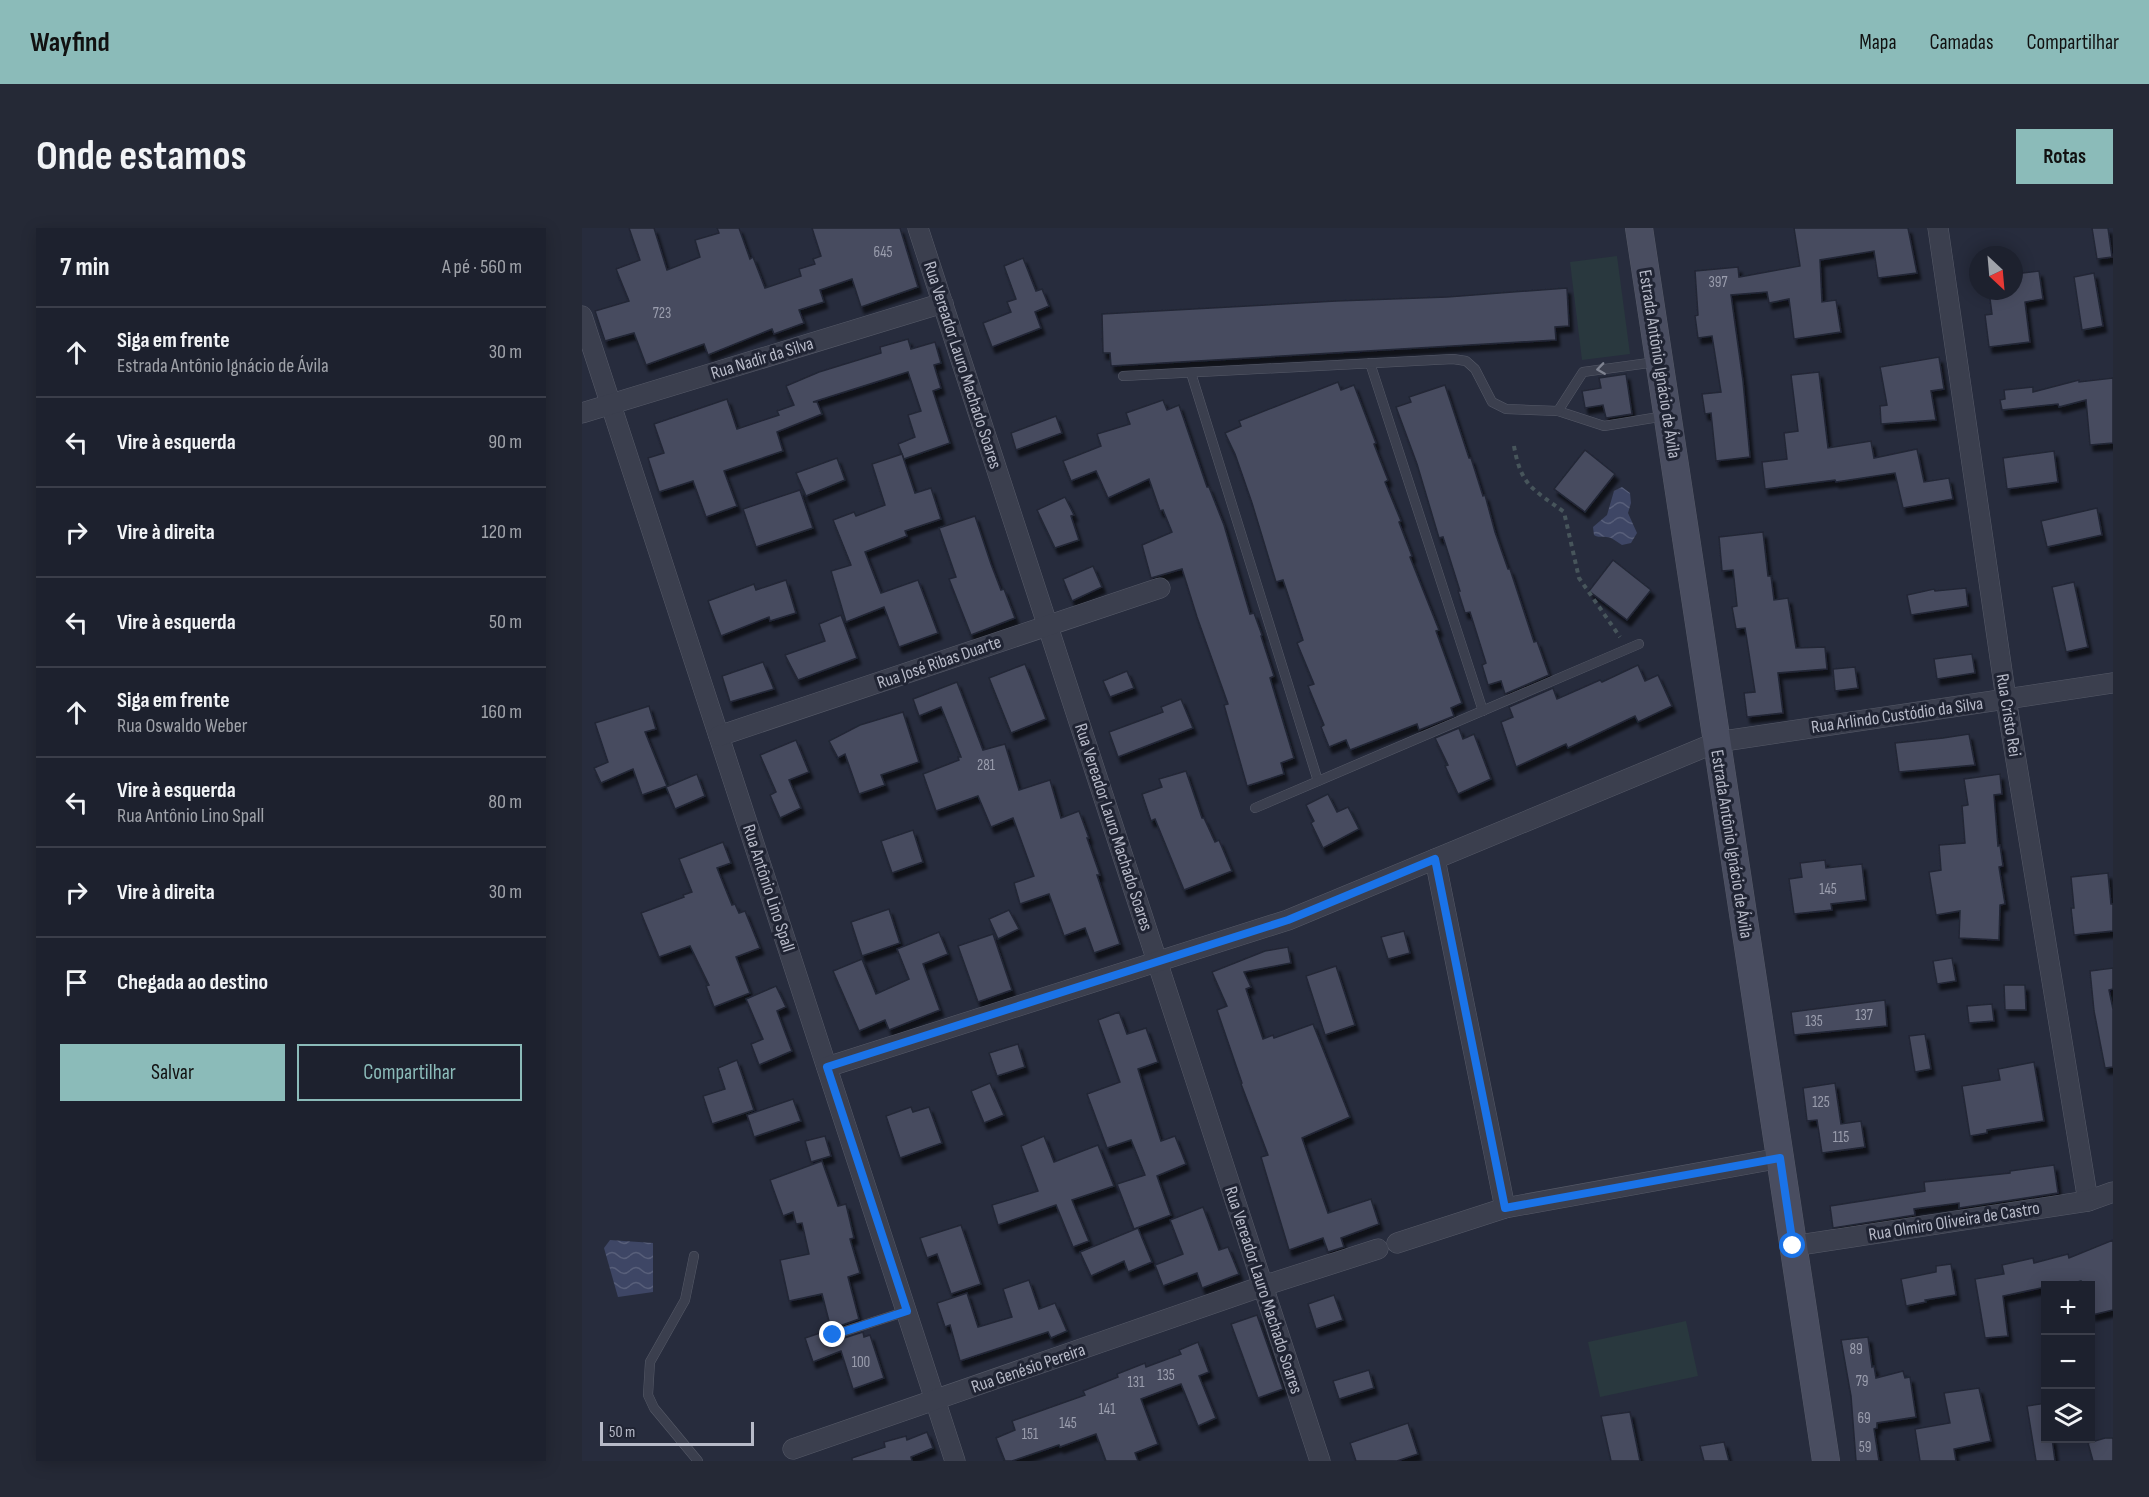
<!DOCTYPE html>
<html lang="pt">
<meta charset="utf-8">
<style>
:root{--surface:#1d212e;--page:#252936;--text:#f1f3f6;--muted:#a0a3aa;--line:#3b3e4a;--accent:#8bbbb9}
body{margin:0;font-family:"Sofia Sans Condensed",sans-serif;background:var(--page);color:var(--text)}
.controls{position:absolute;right:18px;bottom:18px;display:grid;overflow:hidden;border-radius:0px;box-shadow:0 3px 15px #0003}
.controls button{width:54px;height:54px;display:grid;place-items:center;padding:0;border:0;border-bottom:2px solid var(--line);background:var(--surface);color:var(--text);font:30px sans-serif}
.compass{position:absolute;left:1387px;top:18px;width:54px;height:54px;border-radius:50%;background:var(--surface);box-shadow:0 3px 15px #0003;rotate:154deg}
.scale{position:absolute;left:18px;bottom:15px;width:154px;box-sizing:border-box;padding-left:6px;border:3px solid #b7bac8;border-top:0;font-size:16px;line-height:21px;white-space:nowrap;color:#b7bac8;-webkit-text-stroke:4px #202433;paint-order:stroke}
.stop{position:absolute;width:18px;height:18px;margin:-14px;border:4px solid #1a73e8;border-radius:50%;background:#fff}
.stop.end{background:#1a73e8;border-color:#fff;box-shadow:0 2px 6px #0008}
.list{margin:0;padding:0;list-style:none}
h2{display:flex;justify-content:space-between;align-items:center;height:78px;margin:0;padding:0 24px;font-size:26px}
h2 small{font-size:20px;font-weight:400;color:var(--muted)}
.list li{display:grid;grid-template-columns:39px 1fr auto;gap:18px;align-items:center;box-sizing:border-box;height:90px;padding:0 24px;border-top:2px solid var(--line)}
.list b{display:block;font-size:22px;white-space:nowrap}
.list p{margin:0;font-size:20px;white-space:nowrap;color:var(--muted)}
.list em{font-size:20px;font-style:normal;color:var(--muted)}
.actions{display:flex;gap:12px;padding:18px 24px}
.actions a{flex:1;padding:14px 0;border:2px solid var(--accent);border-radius:0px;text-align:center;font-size:21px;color:var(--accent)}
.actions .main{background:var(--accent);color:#111}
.icon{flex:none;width:33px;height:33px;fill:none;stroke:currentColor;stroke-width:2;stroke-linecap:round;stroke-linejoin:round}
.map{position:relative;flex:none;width:1531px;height:1233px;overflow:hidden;border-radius:0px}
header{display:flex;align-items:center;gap:36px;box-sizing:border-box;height:84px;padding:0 30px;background:var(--accent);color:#111}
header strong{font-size:28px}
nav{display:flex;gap:33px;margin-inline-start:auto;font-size:21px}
.intro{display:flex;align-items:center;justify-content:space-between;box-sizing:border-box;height:144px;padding:0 36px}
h1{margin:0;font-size:42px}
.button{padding:15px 27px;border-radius:0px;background:var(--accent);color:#111;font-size:21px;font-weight:700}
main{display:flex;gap:36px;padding:0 36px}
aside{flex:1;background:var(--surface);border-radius:0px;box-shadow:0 3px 15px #0003}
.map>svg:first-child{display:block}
.pitch{fill:#29383e}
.water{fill:url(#water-waves)}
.building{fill:#464b5f;stroke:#222635;stroke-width:1.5;filter:url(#shadow)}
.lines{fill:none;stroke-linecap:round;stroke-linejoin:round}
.lane-casing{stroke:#565a68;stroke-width:10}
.street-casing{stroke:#565a68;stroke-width:21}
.secondary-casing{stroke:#565a68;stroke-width:28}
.path{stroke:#47555b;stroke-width:4;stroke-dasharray:4.5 4.5;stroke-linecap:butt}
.lane{stroke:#3b3f4e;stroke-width:9}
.street{stroke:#3b3f4e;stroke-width:20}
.secondary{stroke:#494d60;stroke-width:27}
.oneway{stroke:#7f8391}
.route{stroke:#1a73e8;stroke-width:8}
.labels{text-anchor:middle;stroke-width:6;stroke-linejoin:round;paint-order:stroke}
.number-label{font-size:15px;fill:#9b9eae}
.street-label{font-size:18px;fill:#b7bac8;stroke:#202433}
</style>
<header>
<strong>Wayfind</strong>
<nav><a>Mapa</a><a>Camadas</a><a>Compartilhar</a></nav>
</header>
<div class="intro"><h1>Onde estamos</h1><a class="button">Rotas</a></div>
<main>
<aside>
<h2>7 min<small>A pé · 560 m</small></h2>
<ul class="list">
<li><svg class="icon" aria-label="ahead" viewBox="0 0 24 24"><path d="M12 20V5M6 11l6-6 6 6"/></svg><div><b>Siga em frente</b><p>Estrada Antônio Ignácio de Ávila</p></div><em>30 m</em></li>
<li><svg class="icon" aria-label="left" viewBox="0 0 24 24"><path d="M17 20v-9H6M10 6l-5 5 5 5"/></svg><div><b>Vire à esquerda</b></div><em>90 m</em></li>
<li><svg class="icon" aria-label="right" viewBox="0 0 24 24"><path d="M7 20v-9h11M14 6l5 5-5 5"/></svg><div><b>Vire à direita</b></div><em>120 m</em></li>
<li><svg class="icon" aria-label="left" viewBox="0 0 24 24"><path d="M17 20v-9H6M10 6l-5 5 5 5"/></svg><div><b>Vire à esquerda</b></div><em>50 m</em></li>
<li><svg class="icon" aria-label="ahead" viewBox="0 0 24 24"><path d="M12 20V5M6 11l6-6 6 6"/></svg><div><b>Siga em frente</b><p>Rua Oswaldo Weber</p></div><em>160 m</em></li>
<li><svg class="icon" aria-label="left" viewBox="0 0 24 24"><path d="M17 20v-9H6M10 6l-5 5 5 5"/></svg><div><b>Vire à esquerda</b><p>Rua Antônio Lino Spall</p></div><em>80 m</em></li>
<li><svg class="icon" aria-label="right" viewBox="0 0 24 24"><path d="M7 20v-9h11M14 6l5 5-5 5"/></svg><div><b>Vire à direita</b></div><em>30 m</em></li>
<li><svg class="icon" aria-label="arrive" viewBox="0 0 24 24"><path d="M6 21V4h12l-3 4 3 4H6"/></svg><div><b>Chegada ao destino</b></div></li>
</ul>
<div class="actions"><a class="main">Salvar</a><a>Compartilhar</a></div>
</aside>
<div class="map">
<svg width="1531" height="1233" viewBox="0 0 1531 1233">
<defs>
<pattern id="water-waves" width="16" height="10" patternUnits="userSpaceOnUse" patternTransform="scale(1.5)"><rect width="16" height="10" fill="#3e4665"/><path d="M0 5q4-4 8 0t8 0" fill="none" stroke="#585f7a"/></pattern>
<filter id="shadow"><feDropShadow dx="3.5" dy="6" stdDeviation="1.5" flood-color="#0009"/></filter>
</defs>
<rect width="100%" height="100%" fill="#272c3d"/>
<!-- pitch -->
<g class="pitch">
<polygon points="1035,28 1048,126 1000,132 988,34"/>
<polygon points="1104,1093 1116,1148 1018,1169 1006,1114"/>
</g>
<!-- water -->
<g class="water">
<path d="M1040 259 1048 265 1049 275 1046 285 1055 305 1049 315 1040 317C1035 314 1030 309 1024 309 1019 308 1017 310 1012 307L1011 299 1025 287 1032 263Z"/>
<polygon points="28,1012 71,1015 71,1064 36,1069 22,1020"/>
</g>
<!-- building -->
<g class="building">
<polygon points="47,0 72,0 85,42 118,29 113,12 137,5 135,0 157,0 168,31 171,29 183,60 219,48 217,41 233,36 231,31 239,28 230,0 318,0 336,59 279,79 270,51 238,62 242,74 217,82 222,95 192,106 190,101 126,127 122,116 64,137 52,105 23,113 13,83 47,73 34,41 58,32"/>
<polygon points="1212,0 1326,0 1335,45 1296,50 1292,23 1238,32 1240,74 1254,72 1259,104 1212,111 1207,71 1187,75 1185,64 1149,67 1161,153 1168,229 1134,233 1129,185 1123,186 1120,166 1139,164 1130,108 1116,110 1113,88 1116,87 1113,43 1156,39 1157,49 1218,38"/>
<polygon points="1510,0 1526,0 1530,29 1515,31"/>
<polygon points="441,30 454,63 460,61 467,78 453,84 459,100 410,119 401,95 429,84 425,74 434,71 422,38"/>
<polygon points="1457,43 1461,71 1443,74 1448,114 1407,119 1403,87 1410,86 1407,63 1432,63 1432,46"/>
<polygon points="1512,45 1521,98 1500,102 1492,49"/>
<polygon points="985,60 987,98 973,99 974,112 529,138 528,125 521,125 520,86 754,73 865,69"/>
<polygon points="326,111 329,121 353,114 359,135 352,137 359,160 351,163 368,215 322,231 316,216 333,209 326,187 339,183 326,144 231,174 235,174 240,186 195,204 201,223 142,243 155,278 124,289 111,253 77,264 66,230 82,225 72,196 145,171 155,201 197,187 195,183 212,177 204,158 237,144 299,125 298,119"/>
<polygon points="1357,129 1362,161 1349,163 1354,192 1299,196 1298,178 1305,177 1298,139"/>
<polygon points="1237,144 1246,220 1289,213 1292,230 1335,221 1342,254 1367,250 1371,271 1321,280 1313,245 1254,254 1253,252 1183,261 1180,234 1205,231 1202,205 1216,203 1209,147"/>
<polygon points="1044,146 1050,186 1024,190 1021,177 1003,180 1000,163 1019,160 1017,150"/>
<polygon points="1531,150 1531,215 1508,217 1504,172 1477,179 1476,176 1420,182 1418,172 1423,171 1422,162 1451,159 1451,164 1497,152 1497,154"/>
<polygon points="756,154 759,162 772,157 794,215 792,216 806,252 803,254 819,293 817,294 830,328 828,329 857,402 854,403 880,475 869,480 872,488 837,502 835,496 768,522 764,512 747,519 739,499 742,497 726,458 732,456 715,415 721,412 701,352 694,354 670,275 653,226 643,205 659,198 657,193"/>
<polygon points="863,157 887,230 889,230 901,268 903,267 913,304 926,341 928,341 952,414 955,413 967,447 923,466 919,453 906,457 900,437 904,435 888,384 883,385 876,363 878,363 861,309 857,310 835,236 814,179 829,174 827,169"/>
<polygon points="581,172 585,182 597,177 625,259 627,259 642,297 668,386 672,385 680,407 679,408 692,448 688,450 712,530 699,535 702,546 665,558 642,477 646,476 615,389 600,341 569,350 560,317 590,304 581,282 578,283 567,251 526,270 514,243 489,253 481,233 519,218 515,206 548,196 544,185"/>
<polygon points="474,188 480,205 434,222 429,205"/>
<polygon points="1003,222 1033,246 1003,284 972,261"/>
<polygon points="1472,223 1476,254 1425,261 1421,230"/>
<polygon points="320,226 333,265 349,260 359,291 323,303 325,308 283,324 299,365 336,352 356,405 317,419 302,379 264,394 249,343 269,337 251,292 272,284 274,288 303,277 290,236"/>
<polygon points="255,230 263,252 224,268 214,245"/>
<polygon points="218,262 231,300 174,319 161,281"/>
<polygon points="483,269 492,287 489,288 497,312 473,320 455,282"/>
<polygon points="1515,280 1520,307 1465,319 1459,293"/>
<polygon points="393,288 409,336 419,362 422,361 433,390 389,407 367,351 374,349 357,300"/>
<polygon points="1181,304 1186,348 1189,348 1192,372 1206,370 1214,420 1243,419 1245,441 1196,445 1201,485 1165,489 1162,465 1173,464 1163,400 1154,401 1150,379 1155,378 1151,342 1140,343 1137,309"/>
<polygon points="1031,332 1069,362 1045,392 1007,363"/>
<polygon points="511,338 520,359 490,373 481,351"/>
<polygon points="204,352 214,385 188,393 187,389 139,408 126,373 172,356 174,362"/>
<polygon points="1492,354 1506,419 1484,424 1470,359"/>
<polygon points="1384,360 1386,378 1329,387 1325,367 1352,361 1353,363"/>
<polygon points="259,387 275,430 216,452 203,427 243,413 237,396"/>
<polygon points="1390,426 1393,445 1355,451 1352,431"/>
<polygon points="181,434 192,461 148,474 140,448"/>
<polygon points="443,436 464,491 429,505 407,450"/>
<polygon points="1056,437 1063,453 1076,447 1090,478 1056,494 1053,488 986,520 984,516 934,539 919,494 931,489 927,479 971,460 975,471 1018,452 1020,454"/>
<polygon points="1273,439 1276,460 1253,463 1251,441"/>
<polygon points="545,443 552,460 528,469 521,453"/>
<polygon points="375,454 401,522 423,516 437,562 468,552 479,590 497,583 507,610 505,610 518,647 515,647 538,716 512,725 503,700 482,708 467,666 438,676 432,655 452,648 431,590 409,599 396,568 354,583 341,546 377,532 376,529 379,529 359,479 337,488 331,471"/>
<polygon points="599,471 611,500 536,529 527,504 581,484 579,479"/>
<polygon points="67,478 74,501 63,504 85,558 60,567 51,541 19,555 12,540 26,534 13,495"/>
<polygon points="321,484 337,534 299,547 303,557 277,566 263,526 256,530 247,513 278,497"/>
<polygon points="877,500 881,511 892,506 909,551 876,566 863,538 866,537 853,510"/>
<polygon points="1387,506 1393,537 1317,544 1313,515 1361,510"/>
<polygon points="214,512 227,544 207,552 219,580 198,590 188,567 194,564 178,527"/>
<polygon points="604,543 620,590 622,590 633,614 637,612 650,643 602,662 573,591 569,593 560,566 580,559 577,551"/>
<polygon points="115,546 123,568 93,581 84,559"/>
<polygon points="1418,546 1420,566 1412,567 1416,618 1418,617 1421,638 1417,639 1423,676 1418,677 1417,712 1377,710 1378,683 1354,687 1347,644 1359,642 1357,617 1383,615 1380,578 1386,577 1382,551"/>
<polygon points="746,566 755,584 766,579 777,601 741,620 729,595 732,593 724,577"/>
<polygon points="331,602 341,634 310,645 299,613"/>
<polygon points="141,614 149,635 135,640 150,677 153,676 157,685 163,683 178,720 154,729 168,765 132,779 124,758 127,757 108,718 77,729 59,685 102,669 101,667 110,664 97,631"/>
<polygon points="1243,632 1244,640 1280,636 1284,672 1249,676 1250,682 1212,686 1207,651 1220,649 1218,635"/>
<polygon points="1526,645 1529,676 1531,676 1531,703 1492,707 1489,680 1492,680 1489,649"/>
<polygon points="307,681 318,715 280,728 269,694"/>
<polygon points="427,682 437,701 416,711 407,691"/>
<polygon points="822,703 828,725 806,731 799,709"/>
<polygon points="357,704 366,726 341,736 358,782 307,802 303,792 277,803 251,743 280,731 294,766 327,751 315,721"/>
<polygon points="411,706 430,762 396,774 376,718"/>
<polygon points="706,719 709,735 662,744 669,759 664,761 681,811 691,807 692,810 731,796 768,889 720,910 746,985 789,971 797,996 759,1010 762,1019 746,1024 741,1010 707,1022 679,929 686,927 659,856 660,855 635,782 645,778 630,744 683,723"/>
<polygon points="1370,730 1374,753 1355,756 1351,733"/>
<polygon points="754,738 773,797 743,807 724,748"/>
<polygon points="1531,740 1531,761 1527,762 1531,781 1531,839 1523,840 1512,783 1508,743"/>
<polygon points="1422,757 1443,757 1444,782 1423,782"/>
<polygon points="194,758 204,779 195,783 210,823 177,837 169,816 181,811 164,771"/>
<polygon points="1303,772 1305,798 1212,807 1209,784"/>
<polygon points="1410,776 1412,793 1387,795 1385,778"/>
<polygon points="537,784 545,806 564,800 576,834 556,841 579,913 593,908 604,936 575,948 589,987 552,1001 535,956 563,947 549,912 525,920 505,866 538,854 516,792"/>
<polygon points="1343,806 1349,841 1333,844 1327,808"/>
<polygon points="436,816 443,839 415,848 407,825"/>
<polygon points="155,832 172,882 130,896 121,868 143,861 136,840"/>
<polygon points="1452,834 1462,893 1405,902 1405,905 1388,908 1380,858 1418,852 1416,841"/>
<polygon points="408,855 422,887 402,895 389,863"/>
<polygon points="1253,855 1259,896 1279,893 1283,919 1240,925 1235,892 1225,893 1221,860"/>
<polygon points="211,871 219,893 172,909 165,887"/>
<polygon points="329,879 331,884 347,879 360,915 318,930 304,888"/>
<polygon points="243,908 249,928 229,934 223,913"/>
<polygon points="462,908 472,934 516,917 532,958 490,972 507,1013 491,1019 474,977 416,997 410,977 456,963 439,918"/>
<polygon points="240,933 256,978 264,976 272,1010 268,1011 278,1045 266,1049 277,1091 249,1101 240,1066 207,1073 198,1032 227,1026 220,995 214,996 211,984 201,988 188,952"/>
<polygon points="1472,937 1476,965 1377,980 1377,975 1332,981 1333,987 1251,1000 1248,978 1343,963 1342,954 1428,945 1428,943"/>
<polygon points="621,979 637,1022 646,1019 657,1046 620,1060 615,1045 581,1058 573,1037 601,1026 588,992"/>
<polygon points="379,997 399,1056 369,1066 355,1026 345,1030 338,1010"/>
<polygon points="556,1000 570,1034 546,1044 542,1033 509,1048 498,1024"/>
<polygon points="1531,1012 1531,1082 1510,1087 1509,1054 1501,1057 1499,1053 1483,1058 1464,1058 1464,1059 1421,1068 1426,1108 1403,1110 1393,1051 1422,1046 1420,1037 1451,1030 1452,1035 1486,1026 1487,1030"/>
<polygon points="1369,1036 1374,1067 1343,1072 1344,1074 1324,1078 1319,1051 1354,1044 1354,1038"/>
<polygon points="447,1052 457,1081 473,1075 485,1103 469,1110 466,1104 378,1133 368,1097 363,1099 355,1075 385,1065 396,1099 430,1089 421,1061"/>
<polygon points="752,1067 761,1092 734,1101 726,1076"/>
<polygon points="675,1087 701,1161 676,1170 649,1096"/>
<polygon points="247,1102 244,1108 250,1114 281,1104 282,1109 288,1107 302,1150 271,1161 259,1123 231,1134 223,1110"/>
<polygon points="1286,1109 1290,1139 1292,1138 1294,1150 1321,1143 1323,1150 1328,1149 1334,1189 1295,1195 1295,1200 1292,1201 1297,1233 1274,1233 1269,1168 1259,1112"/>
<polygon points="616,1114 627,1144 617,1148 634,1190 616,1198 599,1156 559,1171 576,1216 553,1225 556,1233 524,1233 514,1206 478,1219 477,1217 430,1233 423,1233 414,1210 433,1202 430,1193 503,1167 501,1163 536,1149 535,1146 563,1135 564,1139 599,1126 597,1122"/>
<polygon points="787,1142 792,1160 757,1171 751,1153"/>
<polygon points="1397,1160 1409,1213 1372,1221 1374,1233 1338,1233 1333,1201 1368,1195 1362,1165"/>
<polygon points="1464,1175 1464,1210 1470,1210 1473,1233 1454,1233 1445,1178"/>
<polygon points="1048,1184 1058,1233 1029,1233 1019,1188"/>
<polygon points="826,1195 836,1226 815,1233 774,1233 768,1215"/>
<polygon points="345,1204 351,1220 329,1229 330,1233 270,1233 270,1230 303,1219 302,1214 324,1208 325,1212"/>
<polygon points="1523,1210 1531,1210 1531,1233 1511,1233 1506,1215"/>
<polygon points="1142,1214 1147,1233 1122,1233 1118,1218"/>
</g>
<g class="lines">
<!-- lane casing -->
<g class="lane-casing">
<g id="lane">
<polyline points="788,135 901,483"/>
<polyline points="609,145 736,553"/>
<polyline points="541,148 871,131 884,133 893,141 910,174 924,181 976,183 1022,198 1083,188"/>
<polyline points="976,183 1001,144 1074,134"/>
<polyline points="673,580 1057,416"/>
<polyline points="112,1028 103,1072 68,1134 66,1167 72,1180 116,1233"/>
<polyline points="251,1107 325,1083"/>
</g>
</g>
<!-- street casing -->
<g class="street-casing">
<g id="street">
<polyline points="336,0 738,1233"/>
<polyline points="1356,0 1424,471 1506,973"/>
<polyline points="0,88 373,1233"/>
<polyline points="0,185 361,75"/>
<polyline points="137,508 578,360"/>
<polyline points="853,631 923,980"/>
<polyline points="245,839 706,692 1135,514 1531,455"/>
<polyline points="815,1015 923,980 1198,930"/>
<polyline points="1211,1018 1506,973 1531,964"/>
<polyline points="211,1221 681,1058 796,1021"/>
</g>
</g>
<!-- secondary casing -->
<g class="secondary-casing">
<polyline id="secondary" points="1057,0 1244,1233"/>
</g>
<!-- path -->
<path class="path" d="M932 218C939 258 951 261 982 284L997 350 1038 409"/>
<!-- lane -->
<use href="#lane" class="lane"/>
<!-- street -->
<use href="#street" class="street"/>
<!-- secondary -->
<use href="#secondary" class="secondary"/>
</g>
<!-- one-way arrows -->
<defs><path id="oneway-chevron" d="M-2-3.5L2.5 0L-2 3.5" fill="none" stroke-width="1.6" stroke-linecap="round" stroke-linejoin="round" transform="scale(1.5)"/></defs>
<use class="oneway" href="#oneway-chevron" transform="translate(1019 141) rotate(172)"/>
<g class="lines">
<!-- route -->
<polyline class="route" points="251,1107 325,1083 245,839 706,692 853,631 923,980 1198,930 1211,1018"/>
</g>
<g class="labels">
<!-- number labels -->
<g class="number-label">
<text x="301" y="29">645</text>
<text x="1136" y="59">397</text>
<text x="80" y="90">723</text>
<text x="404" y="542">281</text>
<text x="1246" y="666">145</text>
<text x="1282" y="792">137</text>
<text x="1232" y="798">135</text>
<text x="1239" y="879">125</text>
<text x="1259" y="914">115</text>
<text x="1274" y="1126">89</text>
<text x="279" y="1139">100</text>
<text x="584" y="1152">135</text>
<text x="1280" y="1158">79</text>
<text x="554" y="1159">131</text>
<text x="525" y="1186">141</text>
<text x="1282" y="1195">69</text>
<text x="486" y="1200">145</text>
<text x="448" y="1211">151</text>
<text x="1283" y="1224">59</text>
</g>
<!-- street labels -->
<g class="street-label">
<text transform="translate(180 130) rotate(-17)" y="6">Rua Nadir da Silva</text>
<text transform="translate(1078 136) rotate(81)" y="6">Estrada Antônio Ignácio de Ávila</text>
<text transform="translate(381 137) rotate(72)" y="6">Rua Vereador Lauro Machado Soares</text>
<text transform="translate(357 434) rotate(-19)" y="6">Rua José Ribas Duarte</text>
<text transform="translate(1315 487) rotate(-8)" y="6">Rua Arlindo Custódio da Silva</text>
<text transform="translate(1427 487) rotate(81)" y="6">Rua Cristo Rei</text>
<text transform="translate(532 599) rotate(72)" y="6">Rua Vereador Lauro Machado Soares</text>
<text transform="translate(1150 616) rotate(81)" y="6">Estrada Antônio Ignácio de Ávila</text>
<text transform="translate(187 660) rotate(72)" y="6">Rua Antônio Lino Spall</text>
<text transform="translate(1372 993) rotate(-9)" y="6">Rua Olmiro Oliveira de Castro</text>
<text transform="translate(682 1062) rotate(72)" y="6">Rua Vereador Lauro Machado Soares</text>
<text transform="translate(446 1140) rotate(-19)" y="6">Rua Genésio Pereira</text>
</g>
</g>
</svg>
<div class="controls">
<button>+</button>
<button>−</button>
<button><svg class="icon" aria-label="layers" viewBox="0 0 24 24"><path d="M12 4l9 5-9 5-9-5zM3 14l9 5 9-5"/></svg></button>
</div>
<svg class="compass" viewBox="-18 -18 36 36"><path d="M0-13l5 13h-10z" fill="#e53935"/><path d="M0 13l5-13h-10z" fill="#a0a3aa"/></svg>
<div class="scale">50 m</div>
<div class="stop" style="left:1211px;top:1018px"></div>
<div class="stop end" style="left:251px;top:1107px"></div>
</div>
</main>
